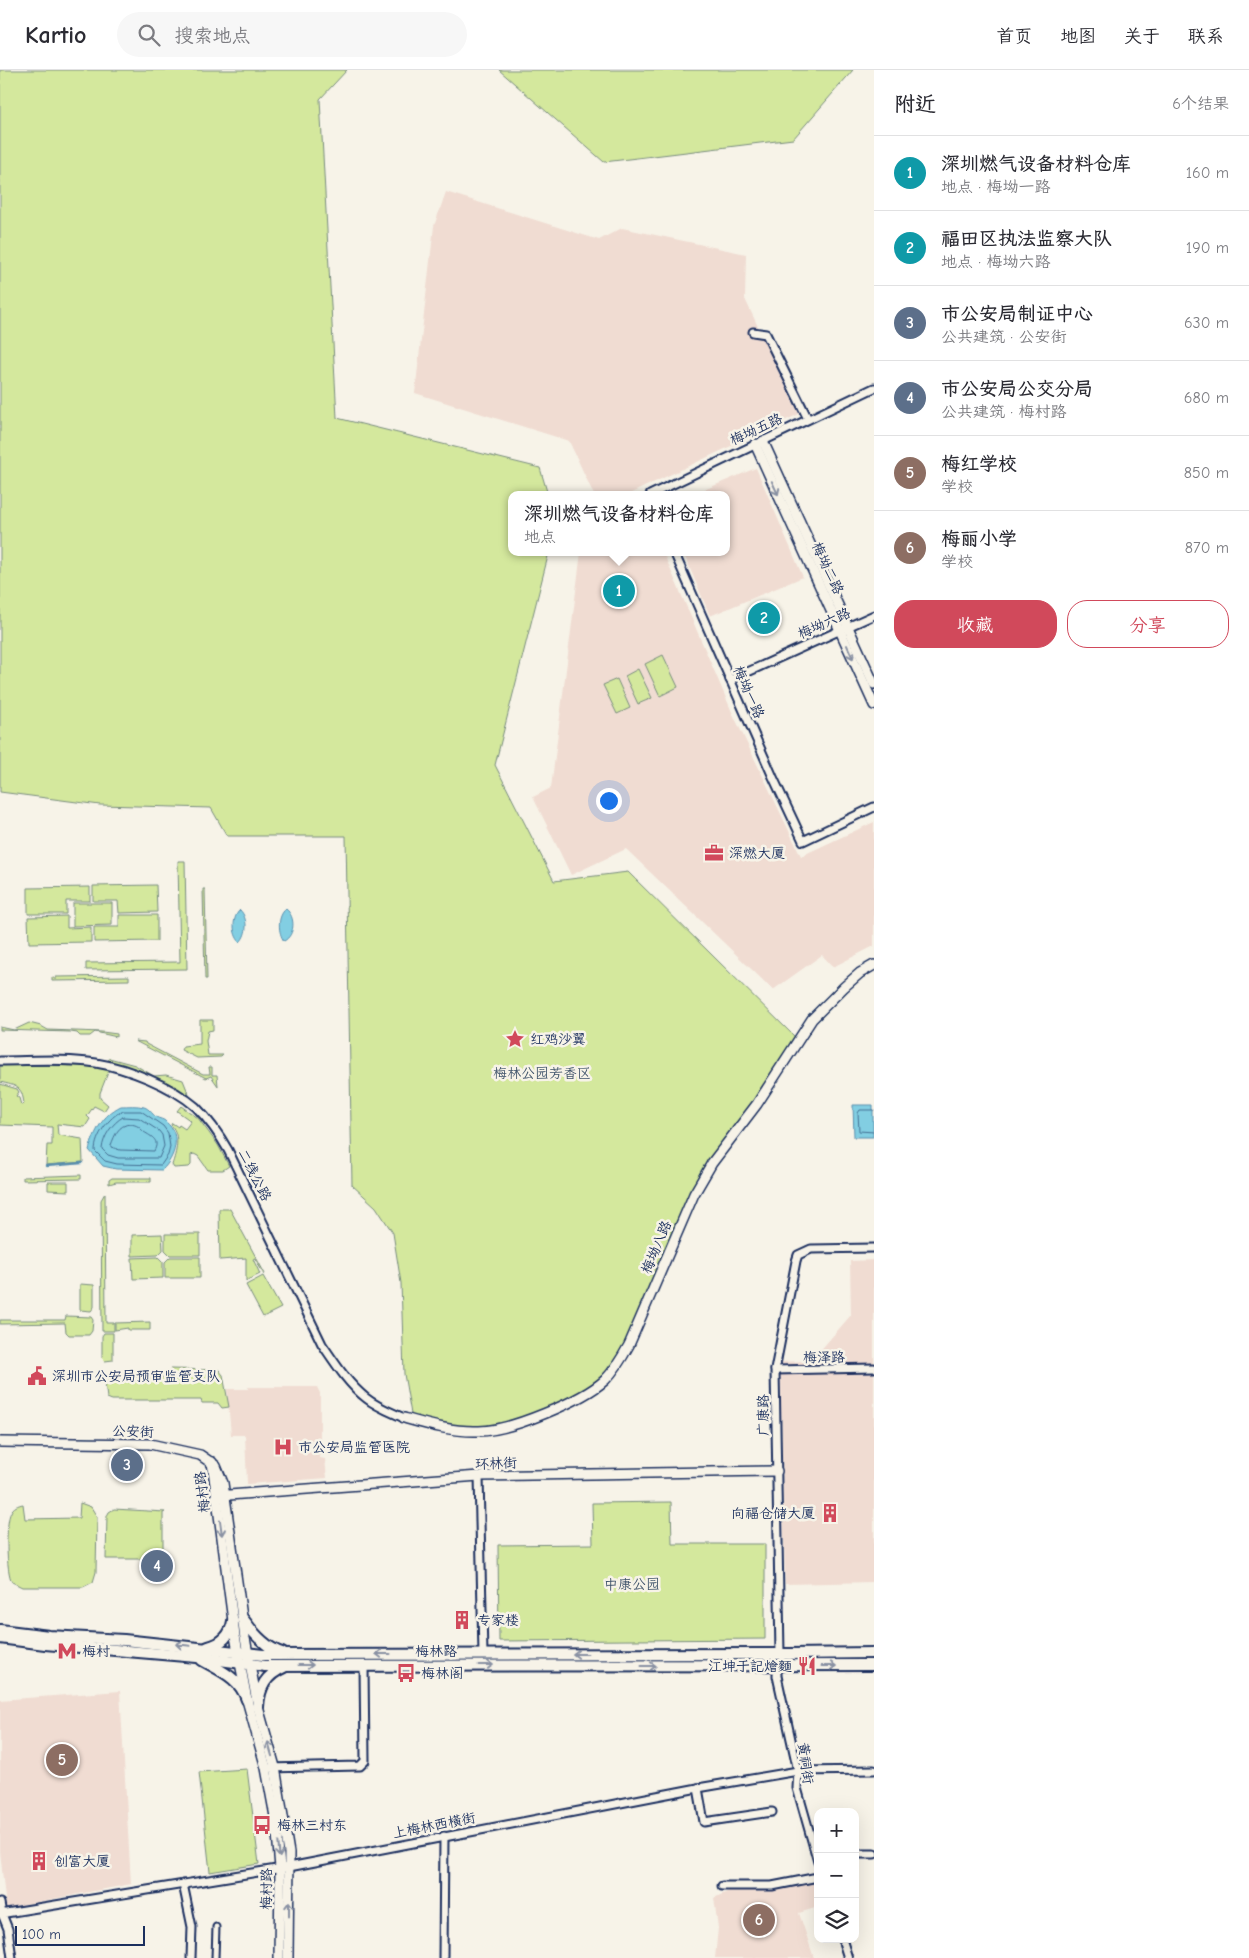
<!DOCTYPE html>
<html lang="zh">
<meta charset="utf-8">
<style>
:root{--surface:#fff;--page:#f7f7f7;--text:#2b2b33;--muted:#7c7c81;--line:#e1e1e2;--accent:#d1495b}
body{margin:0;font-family:"Comic Neue","LXGW WenKai TC",sans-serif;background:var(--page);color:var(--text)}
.controls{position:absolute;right:15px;bottom:15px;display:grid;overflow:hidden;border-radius:10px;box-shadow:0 5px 20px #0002}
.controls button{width:45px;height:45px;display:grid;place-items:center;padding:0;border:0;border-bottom:1px solid var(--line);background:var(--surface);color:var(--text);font:25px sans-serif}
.scale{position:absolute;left:15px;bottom:12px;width:130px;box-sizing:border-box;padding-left:5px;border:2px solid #1b2f5e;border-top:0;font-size:14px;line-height:18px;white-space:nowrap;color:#1b2f5e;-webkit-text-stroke:4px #f7f3e8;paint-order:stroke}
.you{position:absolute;left:608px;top:730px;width:18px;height:18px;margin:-12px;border:4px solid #fff;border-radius:50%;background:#1a73e8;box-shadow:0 0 0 8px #1a73e833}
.badge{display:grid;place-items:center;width:32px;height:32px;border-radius:50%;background:var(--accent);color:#fff;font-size:16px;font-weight:700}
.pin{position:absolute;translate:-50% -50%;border:2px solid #fff;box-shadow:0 1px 5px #0006}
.popup{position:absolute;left:508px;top:421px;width:222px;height:65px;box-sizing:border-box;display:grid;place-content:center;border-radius:10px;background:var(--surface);filter:drop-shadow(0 1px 4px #0005);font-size:16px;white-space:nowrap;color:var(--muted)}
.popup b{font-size:19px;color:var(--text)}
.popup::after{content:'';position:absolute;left:50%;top:100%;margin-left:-10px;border:10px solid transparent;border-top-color:var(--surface)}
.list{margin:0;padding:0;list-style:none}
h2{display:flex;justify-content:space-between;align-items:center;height:65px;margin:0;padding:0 20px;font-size:21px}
h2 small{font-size:16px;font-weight:400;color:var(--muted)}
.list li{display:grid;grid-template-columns:32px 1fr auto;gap:15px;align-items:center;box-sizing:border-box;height:75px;padding:0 20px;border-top:1px solid var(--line)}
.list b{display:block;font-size:19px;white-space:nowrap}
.list p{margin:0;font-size:16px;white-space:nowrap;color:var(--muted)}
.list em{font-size:16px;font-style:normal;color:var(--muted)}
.actions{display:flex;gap:10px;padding:15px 20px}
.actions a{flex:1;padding:11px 0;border:1px solid var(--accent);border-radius:20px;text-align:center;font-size:18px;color:var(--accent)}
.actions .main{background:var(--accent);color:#fff}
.icon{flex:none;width:28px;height:28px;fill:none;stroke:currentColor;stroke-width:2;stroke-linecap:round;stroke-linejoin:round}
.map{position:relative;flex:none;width:874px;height:1888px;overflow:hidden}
header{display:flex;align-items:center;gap:30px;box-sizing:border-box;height:70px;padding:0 25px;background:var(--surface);border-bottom:1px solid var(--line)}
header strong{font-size:24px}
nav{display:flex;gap:28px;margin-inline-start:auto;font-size:18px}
.search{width:350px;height:45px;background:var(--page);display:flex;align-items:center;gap:12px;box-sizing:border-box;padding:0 18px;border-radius:28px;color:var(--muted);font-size:19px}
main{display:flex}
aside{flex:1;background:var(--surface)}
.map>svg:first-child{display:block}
.built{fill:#f0dcd2}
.green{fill:#d4e89d;stroke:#788c7e}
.water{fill:#82cee2;stroke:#598ead}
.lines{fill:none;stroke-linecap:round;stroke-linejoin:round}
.shore{stroke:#446f93;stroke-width:1}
.stream{stroke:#598ead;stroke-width:2.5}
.pedestrian-casing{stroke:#1b2f5e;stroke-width:9}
.minor-casing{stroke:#1b2f5e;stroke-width:11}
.tertiary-casing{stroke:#1b2f5e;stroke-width:12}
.secondary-casing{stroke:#1b2f5e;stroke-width:14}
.pedestrian{stroke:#f7f3e8;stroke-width:5}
.minor{stroke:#f7f3e8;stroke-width:7}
.tertiary{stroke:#f7f3e8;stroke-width:9}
.secondary{stroke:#f7f3e8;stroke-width:10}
.oneway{stroke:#8991a3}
.labels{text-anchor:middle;stroke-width:5;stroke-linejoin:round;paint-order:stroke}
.street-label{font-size:14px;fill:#1b2f5e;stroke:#f7f3e8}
.poi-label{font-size:14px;fill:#1b2f5e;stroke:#f7f3e8;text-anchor:start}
.park-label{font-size:14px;fill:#40546b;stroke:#f7f3e8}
</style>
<header>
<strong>Kartio</strong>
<div class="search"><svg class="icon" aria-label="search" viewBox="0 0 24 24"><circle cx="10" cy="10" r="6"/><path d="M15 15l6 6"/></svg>搜索地点</div>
<nav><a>首页</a><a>地图</a><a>关于</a><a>联系</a></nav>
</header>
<main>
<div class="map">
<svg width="874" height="1888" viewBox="0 0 874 1888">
<rect width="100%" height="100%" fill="#f7f3e8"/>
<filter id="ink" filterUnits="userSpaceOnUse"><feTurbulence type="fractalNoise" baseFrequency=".02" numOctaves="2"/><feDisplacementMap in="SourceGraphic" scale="10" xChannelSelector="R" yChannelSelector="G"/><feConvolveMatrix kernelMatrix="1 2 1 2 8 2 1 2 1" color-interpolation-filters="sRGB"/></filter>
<g filter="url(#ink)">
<!-- built -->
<g class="built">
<polygon points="446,122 599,170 622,158 746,184 745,229 799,344 627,425 594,425 569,371 415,323 434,156"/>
<polygon points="756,398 803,507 710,546 683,482 726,482 726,425 692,425"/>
<polygon points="581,482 663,482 732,642 801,786 874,752 874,876 833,897 822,885 773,920 626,779 571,805 533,727 551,718"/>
<polygon points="874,1190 874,1512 785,1514 780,1292 811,1291 851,1245 850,1191"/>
<polygon points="248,1317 317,1317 320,1323 320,1388 325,1389 327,1408 247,1414 245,1365 231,1365 227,1319 248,1319"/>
<polygon points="120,1621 131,1814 6,1838 0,1781 0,1630"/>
<polygon points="818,1812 818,1837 799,1843 814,1888 715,1888 718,1858 714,1828 729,1821 762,1820"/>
</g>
<!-- green -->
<g class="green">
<polygon points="0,0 347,0 320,29 337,348 540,398 548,425 512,425 512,482 549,482 495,695 554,811 628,802 798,970 712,1093 620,1292 588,1322 492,1361 423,1354 411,1344 404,1304 401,1213 393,1163 376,1137 352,1115 346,766 227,766 211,738 100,735 0,722"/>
<polygon points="499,0 853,0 793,69 604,92"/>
<polygon points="663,585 678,617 660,626 645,594"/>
<polygon points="638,599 652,628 638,634 625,606"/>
<polygon points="617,609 630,638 617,644 603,615"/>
<polygon points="178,791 185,791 187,899 86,900 86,893 180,892"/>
<polygon points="156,815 157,842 119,843 118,831 93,831 93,816"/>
<polygon points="90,817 90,831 66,831 66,844 28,844 28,818"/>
<polygon points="203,819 205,819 207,909 205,909"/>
<polygon points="73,833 112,833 112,855 73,856"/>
<polygon points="119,845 157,845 157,871 94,872 94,857 119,857"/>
<polygon points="67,846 67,858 91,857 91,872 29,873 28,847"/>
<polygon points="129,906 129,910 52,911 52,907 56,910 56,907"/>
<polygon points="200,950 213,950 213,960 208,961 206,971 208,985 223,985 221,987 197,988 181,980 183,976 200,974"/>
<polygon points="29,953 41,956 48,960 102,962 117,964 117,967 95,962 90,966 80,966 77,963 71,962 0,960 0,957 14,960"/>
<polygon points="135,971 145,972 146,974 203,1004 210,1004 209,997 212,997 212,1005 217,1005 218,1016 211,1006 206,1008"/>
<polygon points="109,988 135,995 154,1006 166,1005 183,1010 189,1025 187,1026 108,993"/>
<path d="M0 995 95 996 109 1000 100 1023V1028L108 1035 104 1041 94 1036 87 1046 90 1049 85 1057 57 1054 58 1065 82 1069 83 1092 46 1095 47 1075H52V1057L0 1055V1014L17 1019 19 1022 16 1026 19 1028 21 1035 24 1034C22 1016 17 1016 0 1012Z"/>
<path d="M181 1036 198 1048 218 1075 229 1096 223 1100H208L198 1086 194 1084 191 1085V1095L189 1097 174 1098 172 1095C176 1083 181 1066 171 1055L172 1053 178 1057 179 1055 185 1059 191 1051 177 1041Z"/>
<polygon points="81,1105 81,1109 23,1110 23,1107"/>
<polygon points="112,1108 151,1108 151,1112 116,1112 109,1114 109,1110"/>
<polygon points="48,1112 68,1112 68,1121 48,1120"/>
<polygon points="105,1123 106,1253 114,1253 114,1261 102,1261 101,1130"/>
<polygon points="219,1139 230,1139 265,1204 264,1205 255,1188 253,1189 260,1204 246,1211 246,1188 220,1190"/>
<polygon points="162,1164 163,1180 158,1185 132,1186 132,1165"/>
<polygon points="165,1164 200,1164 200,1185 170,1185 165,1180"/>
<polygon points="158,1187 163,1192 163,1208 133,1209 132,1188"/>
<polygon points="170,1187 200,1187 200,1208 165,1208 165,1192"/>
<polygon points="263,1206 281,1238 263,1247 246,1215"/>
<polygon points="80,1214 94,1215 94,1237 91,1241 80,1240"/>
<polygon points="66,1246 91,1247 93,1250 92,1261 89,1265 69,1265 66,1262 65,1253 0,1254 0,1250 65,1250"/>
<polygon points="150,1252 150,1260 128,1260 128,1258 115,1260 115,1253"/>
<polygon points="104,1263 113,1263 113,1290 105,1291 102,1288 102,1266"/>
<polygon points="170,1299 219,1300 223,1305 229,1337 222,1338 218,1333 202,1333 201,1330 112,1330 107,1328 105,1313 110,1308 170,1307"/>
<polygon points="671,1432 672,1474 765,1474 765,1569 499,1571 498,1475 593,1474 592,1433"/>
<path d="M80 1433 91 1437 97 1447 96 1502 93 1512 83 1517H22L12 1512C6 1503 5 1452 11 1442 13 1437 18 1435 23 1434L25 1449 79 1448Z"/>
<polygon points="114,1439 165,1442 163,1443 163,1489 106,1489 107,1446 109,1442"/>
<polygon points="247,1699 259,1794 210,1802 199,1702"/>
</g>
<!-- water -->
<g class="water">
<path d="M286 839C296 847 295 865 284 871 278 863 277 846 286 839Z"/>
<path d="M240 840C248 848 248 864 240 872 232 864 232 847 240 840Z"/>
<polygon points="853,1035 873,1035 873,1067 854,1067"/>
<path d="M121 1036C128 1036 137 1035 144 1037 150 1039 151 1043 156 1047 159 1049 164 1049 166 1052 182 1065 175 1088 162 1100L116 1099 103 1096 89 1080C95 1062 102 1045 121 1036Z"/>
</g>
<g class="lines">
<!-- shore -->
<g class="shore">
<polyline points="874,1040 860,1040 858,1043 859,1061 874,1062"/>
<path d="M122 1041H141L163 1056 168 1063 170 1077 168 1085 161 1095 117 1094 105 1091 95 1081C95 1066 109 1047 122 1041Z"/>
<path d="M123 1047 139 1048 159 1061 162 1065 164 1076 159 1088H118L108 1085 102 1079C103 1067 112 1053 123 1047Z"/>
<path d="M130 1054C138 1055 139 1057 144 1062 152 1067 160 1070 154 1081L120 1080 111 1077V1075C115 1065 118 1055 130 1054Z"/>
</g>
<!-- stream -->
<polyline class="stream" points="46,1096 82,1093"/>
<!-- pedestrian casing -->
<g class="pedestrian-casing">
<polyline id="pedestrian" points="215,1888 216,1857"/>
</g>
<!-- minor casing -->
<g class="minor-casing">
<g id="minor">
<polyline points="753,262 766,264 808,349"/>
<polyline points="650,425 874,318"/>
<polyline points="674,482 773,707 803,771 874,737"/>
<polyline points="730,610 874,545"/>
<path d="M0 991C31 991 65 988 96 993 127 998 172 1016 196 1037 209 1050 219 1064 228 1080L322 1274C335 1293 348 1314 366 1328 377 1337 391 1342 404 1348"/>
<polyline points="775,1300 874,1298"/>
<polyline points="479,1406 483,1584"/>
<polyline points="780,1584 775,1300 796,1191 798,1185 811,1179 874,1178"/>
<polyline points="777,1596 777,1606 798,1701 797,1718 818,1792"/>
<polyline points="266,1698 360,1696 365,1691 364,1595"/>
<polyline points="698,1718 704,1752 772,1742"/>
<polyline points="855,1784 874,1784"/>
<polyline points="183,1814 192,1857 191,1888"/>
<polyline points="722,1816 772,1816 818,1807"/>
<polyline points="0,1833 2,1844 8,1859 12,1888"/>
<polyline points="0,1844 289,1797 698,1718 798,1701 874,1700"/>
<polyline points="842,1869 848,1888"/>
<polyline points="443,1888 444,1766"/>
</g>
</g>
<!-- tertiary casing -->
<g class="tertiary-casing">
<g id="tertiary">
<polyline points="763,371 874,614"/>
<polyline points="755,374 874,635"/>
<path d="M404 1348C429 1355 453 1362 479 1361 510 1361 582 1331 605 1310 615 1300 622 1288 629 1275L694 1124 712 1093 757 1034 812 949 844 917 860 903 874 895"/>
<polyline points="0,1372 150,1374 200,1385 216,1396 223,1413 245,1568 258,1637 275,1697 289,1783 288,1888"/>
<polyline points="212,1392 235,1566 247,1630 266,1698 276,1752 280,1798 279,1888"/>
<polyline points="216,1426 479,1406 777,1401"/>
</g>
</g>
<!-- secondary casing -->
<g class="secondary-casing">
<g id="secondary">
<path d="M243 1549C253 1563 266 1578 282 1583"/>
<polyline points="0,1560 49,1566 124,1570 263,1585 789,1584 874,1583"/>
<polyline points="0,1568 45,1574 197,1587 265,1596 874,1595"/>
<path d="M208 1577C221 1574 231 1565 233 1551"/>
<path d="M202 1590C221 1601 240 1608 247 1630"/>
<path d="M258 1637C259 1617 266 1605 284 1597"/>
</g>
</g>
<!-- pedestrian -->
<use href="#pedestrian" class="pedestrian"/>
<!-- minor -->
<use href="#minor" class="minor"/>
<!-- tertiary -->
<use href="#tertiary" class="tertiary"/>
<!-- secondary -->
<use href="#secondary" class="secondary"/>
</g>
<!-- one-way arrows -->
<defs><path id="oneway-shaft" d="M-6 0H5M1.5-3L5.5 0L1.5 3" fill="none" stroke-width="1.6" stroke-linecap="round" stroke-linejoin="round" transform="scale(1.25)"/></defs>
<g class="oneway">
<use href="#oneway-shaft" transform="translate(775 418) rotate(65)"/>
<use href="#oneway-shaft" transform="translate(850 582) rotate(66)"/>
<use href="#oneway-shaft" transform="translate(221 1458) rotate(82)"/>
<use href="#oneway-shaft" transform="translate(183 1575) rotate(-174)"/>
<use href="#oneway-shaft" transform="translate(383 1584) rotate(180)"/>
<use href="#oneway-shaft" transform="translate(580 1584) rotate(-180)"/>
<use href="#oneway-shaft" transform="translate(306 1595)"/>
<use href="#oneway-shaft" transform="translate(486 1595)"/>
<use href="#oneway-shaft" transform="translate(649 1596)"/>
<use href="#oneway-shaft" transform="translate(829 1596)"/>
<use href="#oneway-shaft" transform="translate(270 1679) rotate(-106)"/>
<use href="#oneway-shaft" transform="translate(279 1780) rotate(85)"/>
<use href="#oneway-shaft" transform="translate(289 1839) rotate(-90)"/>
</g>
</g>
<!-- icons -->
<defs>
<g id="office-bare" transform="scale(1.5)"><path d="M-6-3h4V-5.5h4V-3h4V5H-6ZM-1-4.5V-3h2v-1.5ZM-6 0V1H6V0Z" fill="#d1495b" stroke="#f7f3e8" stroke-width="2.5" paint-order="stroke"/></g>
<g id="sight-bare" transform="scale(1.5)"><path d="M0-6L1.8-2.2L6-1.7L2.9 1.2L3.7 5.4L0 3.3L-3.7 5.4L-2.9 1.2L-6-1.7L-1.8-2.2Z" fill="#d1495b" stroke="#f7f3e8" stroke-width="2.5" paint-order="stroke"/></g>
<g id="civic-bare" transform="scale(1.5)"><path d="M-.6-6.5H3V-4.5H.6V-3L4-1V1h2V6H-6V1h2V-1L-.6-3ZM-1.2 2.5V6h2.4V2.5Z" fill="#d1495b" stroke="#f7f3e8" stroke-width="2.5" paint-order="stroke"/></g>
<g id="hospital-bare" transform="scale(1.5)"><path d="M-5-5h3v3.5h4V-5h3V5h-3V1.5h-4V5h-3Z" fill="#d1495b" stroke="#f7f3e8" stroke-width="2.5" paint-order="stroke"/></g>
<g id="building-bare" transform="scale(1.5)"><path d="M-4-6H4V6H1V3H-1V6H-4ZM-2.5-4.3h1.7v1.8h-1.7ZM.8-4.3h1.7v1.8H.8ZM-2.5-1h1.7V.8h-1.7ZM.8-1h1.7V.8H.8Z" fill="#d1495b" stroke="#f7f3e8" stroke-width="2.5" paint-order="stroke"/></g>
<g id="metro-bare" transform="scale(1.5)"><path d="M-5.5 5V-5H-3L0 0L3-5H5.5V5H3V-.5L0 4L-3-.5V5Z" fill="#d1495b" stroke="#f7f3e8" stroke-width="2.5" paint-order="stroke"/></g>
<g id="restaurant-bare" transform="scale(1.5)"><path d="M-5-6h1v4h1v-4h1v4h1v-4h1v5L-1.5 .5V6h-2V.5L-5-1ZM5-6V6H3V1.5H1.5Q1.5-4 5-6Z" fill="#d1495b" stroke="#f7f3e8" stroke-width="2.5" paint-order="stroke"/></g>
<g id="bus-bare" transform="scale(1.5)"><path d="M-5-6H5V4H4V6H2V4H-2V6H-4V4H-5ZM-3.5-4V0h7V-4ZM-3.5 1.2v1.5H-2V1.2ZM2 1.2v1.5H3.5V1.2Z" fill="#d1495b" stroke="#f7f3e8" stroke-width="2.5" paint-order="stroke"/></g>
</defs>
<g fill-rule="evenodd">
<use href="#office-bare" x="714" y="783"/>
<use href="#sight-bare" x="515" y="969"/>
<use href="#civic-bare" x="37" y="1306"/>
<use href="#hospital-bare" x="283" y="1377"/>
<use href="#building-bare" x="830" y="1443"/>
<use href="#building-bare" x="462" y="1550"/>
<use href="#metro-bare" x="67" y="1581"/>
<use href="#restaurant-bare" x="807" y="1596"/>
<use href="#bus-bare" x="406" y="1603"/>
<use href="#bus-bare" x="262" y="1755"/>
<use href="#building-bare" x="39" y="1791"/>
</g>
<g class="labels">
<!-- street labels -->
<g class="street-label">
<text transform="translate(756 359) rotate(-25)" y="5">梅坳五路</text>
<text transform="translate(828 498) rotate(65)" y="5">梅坳二路</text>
<text transform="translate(824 553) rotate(-24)" y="5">梅坳六路</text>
<text transform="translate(749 622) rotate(66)" y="5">梅坳一路</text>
<text transform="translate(255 1105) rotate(63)" y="5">二线公路</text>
<text transform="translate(656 1177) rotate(-67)" y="5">梅坳八路</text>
<text transform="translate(824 1287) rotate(-1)" y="5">梅泽路</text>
<text transform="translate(763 1345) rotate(-91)" y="5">广康路</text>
<text transform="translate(133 1361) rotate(2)" y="5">公安街</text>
<text transform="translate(496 1393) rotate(-2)" y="5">环林街</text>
<text transform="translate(202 1422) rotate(-97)" y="5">梅村路</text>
<text x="436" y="1586">梅林路</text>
<text transform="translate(806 1693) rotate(82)" y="5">黄祠街</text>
<text transform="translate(434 1755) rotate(-11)" y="5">上梅林西横街</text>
<text transform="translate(266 1819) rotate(-89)" y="5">梅村路</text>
</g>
<!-- poi labels -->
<g class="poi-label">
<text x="729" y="788">深燃大厦</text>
<text x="530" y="974">红鸡沙翼</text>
<text x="52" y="1311">深圳市公安局预审监管支队</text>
<text x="298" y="1382">市公安局监管医院</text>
<text x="815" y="1448" text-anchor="end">向福仓储大厦</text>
<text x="477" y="1555">专家楼</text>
<text x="82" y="1586">梅村</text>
<text x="792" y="1601" text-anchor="end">江坤于記燴麵</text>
<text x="421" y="1608">梅林阁</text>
<text x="277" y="1760">梅林三村东</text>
<text x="54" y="1796">创富大厦</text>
</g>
<!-- park labels -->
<g class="park-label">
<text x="542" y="1008">梅林公园芳香区</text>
<text x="632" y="1519">中康公园</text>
</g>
</g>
</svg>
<div class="controls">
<button>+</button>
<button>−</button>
<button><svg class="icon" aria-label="layers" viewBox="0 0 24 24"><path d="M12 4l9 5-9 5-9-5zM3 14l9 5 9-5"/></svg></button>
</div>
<div class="scale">100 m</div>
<div class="you"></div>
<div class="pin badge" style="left:619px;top:521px;background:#0f9aa8">1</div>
<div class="popup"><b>深圳燃气设备材料仓库</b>地点</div>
<div class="pin badge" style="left:764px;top:548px;background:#0f9aa8">2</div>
<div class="pin badge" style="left:127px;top:1395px;background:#5c6f8a">3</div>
<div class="pin badge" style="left:157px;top:1496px;background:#5c6f8a">4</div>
<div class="pin badge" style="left:62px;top:1690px;background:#8d6e63">5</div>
<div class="pin badge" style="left:759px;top:1850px;background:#8d6e63">6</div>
</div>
<aside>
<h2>附近<small>6个结果</small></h2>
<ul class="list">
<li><span class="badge" style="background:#0f9aa8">1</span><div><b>深圳燃气设备材料仓库</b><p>地点 · 梅坳一路</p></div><em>160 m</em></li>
<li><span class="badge" style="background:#0f9aa8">2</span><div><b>福田区执法监察大队</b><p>地点 · 梅坳六路</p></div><em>190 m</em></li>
<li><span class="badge" style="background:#5c6f8a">3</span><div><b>市公安局制证中心</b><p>公共建筑 · 公安街</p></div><em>630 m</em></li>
<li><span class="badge" style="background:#5c6f8a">4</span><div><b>市公安局公交分局</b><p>公共建筑 · 梅村路</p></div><em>680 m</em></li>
<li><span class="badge" style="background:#8d6e63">5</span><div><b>梅红学校</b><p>学校</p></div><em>850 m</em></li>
<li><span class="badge" style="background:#8d6e63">6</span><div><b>梅丽小学</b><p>学校</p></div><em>870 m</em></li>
</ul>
<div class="actions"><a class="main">收藏</a><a>分享</a></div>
</aside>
</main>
